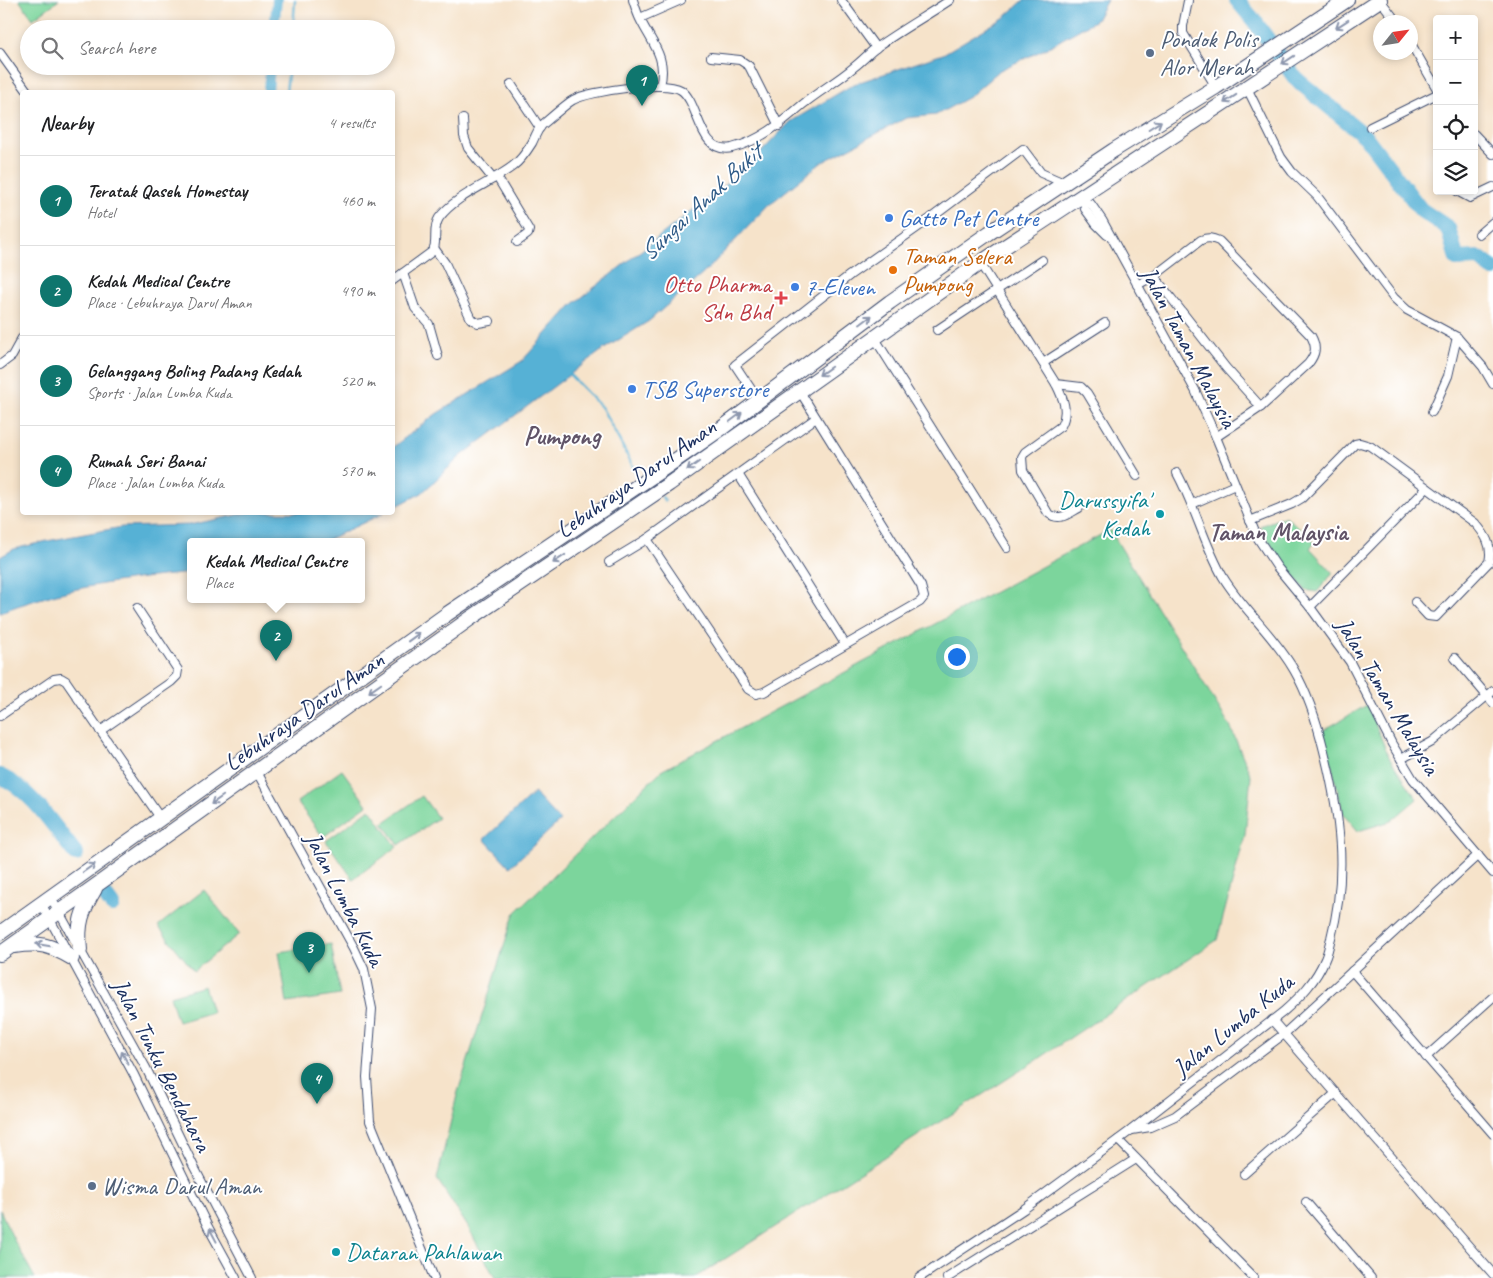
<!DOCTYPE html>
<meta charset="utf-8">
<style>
:root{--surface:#fff;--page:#f6f6f6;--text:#202124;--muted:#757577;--line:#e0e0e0;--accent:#0f766e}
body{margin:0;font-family:Caveat,sans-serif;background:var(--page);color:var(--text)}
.controls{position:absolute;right:15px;top:15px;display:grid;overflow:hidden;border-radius:5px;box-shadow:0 2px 8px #0003}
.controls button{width:45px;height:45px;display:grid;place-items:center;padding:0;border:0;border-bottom:1px solid var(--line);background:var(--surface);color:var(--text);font:25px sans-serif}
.compass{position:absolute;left:1373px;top:15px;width:45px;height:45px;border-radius:50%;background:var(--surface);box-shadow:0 2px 8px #0003;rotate:60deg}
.you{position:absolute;left:956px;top:656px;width:18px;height:18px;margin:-12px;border:4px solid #fff;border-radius:50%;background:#1a73e8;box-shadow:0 0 0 8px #1a73e833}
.badge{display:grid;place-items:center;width:32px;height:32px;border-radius:50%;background:var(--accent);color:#fff;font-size:16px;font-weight:700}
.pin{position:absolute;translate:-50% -41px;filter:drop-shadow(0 1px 2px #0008)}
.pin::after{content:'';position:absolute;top:26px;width:18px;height:15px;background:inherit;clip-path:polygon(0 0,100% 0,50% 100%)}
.popup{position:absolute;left:187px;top:538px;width:178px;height:65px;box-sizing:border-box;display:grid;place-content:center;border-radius:5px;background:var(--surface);filter:drop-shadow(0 1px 4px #0005);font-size:16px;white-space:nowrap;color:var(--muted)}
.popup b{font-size:19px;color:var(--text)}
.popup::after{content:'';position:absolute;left:50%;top:100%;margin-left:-10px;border:10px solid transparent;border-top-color:var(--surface)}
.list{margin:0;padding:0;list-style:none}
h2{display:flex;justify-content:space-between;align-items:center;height:65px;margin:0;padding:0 20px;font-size:21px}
h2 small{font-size:16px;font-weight:400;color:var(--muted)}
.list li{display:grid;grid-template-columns:32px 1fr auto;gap:15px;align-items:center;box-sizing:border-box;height:90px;padding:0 20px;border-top:1px solid var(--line)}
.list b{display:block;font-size:19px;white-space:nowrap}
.list p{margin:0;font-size:16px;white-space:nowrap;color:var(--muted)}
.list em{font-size:16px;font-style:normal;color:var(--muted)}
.icon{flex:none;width:28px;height:28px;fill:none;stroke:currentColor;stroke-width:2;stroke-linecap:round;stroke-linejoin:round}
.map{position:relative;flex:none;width:1493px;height:1278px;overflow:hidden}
.search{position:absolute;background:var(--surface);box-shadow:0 2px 8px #0003;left:20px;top:20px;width:375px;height:55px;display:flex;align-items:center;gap:12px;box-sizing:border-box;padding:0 18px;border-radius:28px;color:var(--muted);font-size:19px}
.panel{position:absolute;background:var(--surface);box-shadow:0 2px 8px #0003;left:20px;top:90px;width:375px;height:425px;border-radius:5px}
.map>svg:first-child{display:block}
.green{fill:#7bd59c;stroke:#4b827d}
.water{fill:#57b1d5;stroke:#39709a}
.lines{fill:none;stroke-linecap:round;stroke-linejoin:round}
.stream{stroke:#57b1d5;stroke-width:2.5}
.canal{stroke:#57b1d5;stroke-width:10}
.river{stroke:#57b1d5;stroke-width:16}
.minor-casing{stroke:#3c4a6e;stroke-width:10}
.trunk-casing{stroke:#3c4a6e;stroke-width:16}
.minor{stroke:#fff;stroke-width:8}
.trunk{stroke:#fff;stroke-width:14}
.oneway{stroke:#8d97ae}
.service-dot{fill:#5c6f8a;stroke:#fff;stroke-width:2}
.shop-dot{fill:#3f7fe0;stroke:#fff;stroke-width:2}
.food-dot{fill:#e8710a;stroke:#fff;stroke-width:2}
.health-dot{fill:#e0444e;stroke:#fff;stroke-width:2}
.culture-dot{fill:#0f9aa8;stroke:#fff;stroke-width:2}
.labels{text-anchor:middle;stroke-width:4;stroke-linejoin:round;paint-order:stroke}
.service-label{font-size:24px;fill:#4e5e75;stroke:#fff;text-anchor:start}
.shop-label{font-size:24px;fill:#366cbe;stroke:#fff;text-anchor:start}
.food-label{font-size:24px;fill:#c56008;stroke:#fff;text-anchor:start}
.health-label{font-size:24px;fill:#be3a42;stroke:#fff;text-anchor:end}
.street-label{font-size:24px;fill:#1b2f5e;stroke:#fff}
.culture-label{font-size:24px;fill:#0d838f;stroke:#fff;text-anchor:end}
.water-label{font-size:25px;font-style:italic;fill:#305c88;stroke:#fff}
.neighbourhood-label{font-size:25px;font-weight:bold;fill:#615468;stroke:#fff}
.quarter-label{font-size:26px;font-weight:bold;fill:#615468;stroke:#fff}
</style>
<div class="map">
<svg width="1493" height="1278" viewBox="0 0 1493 1278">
<rect width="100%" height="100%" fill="#fff"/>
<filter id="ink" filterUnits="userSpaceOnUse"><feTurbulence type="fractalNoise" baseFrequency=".02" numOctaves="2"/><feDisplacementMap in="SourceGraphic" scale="10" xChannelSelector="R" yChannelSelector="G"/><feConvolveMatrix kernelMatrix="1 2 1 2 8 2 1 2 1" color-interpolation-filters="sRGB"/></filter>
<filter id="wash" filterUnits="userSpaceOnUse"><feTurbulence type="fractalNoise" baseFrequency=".0096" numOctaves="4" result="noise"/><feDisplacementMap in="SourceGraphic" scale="20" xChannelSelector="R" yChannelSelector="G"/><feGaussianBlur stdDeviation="1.12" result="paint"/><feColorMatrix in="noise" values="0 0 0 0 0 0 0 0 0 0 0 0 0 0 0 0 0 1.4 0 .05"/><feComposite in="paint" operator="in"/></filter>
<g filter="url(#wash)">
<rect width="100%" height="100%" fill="#f6e3ca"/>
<!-- green -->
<g class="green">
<polygon points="19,0 59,0 33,19"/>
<polygon points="1286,516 1315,543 1310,548 1333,573 1317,592 1305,590 1274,550 1260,526"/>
<polygon points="1110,530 1230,726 1251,776 1245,835 1217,940 1040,1058 695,1278 495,1278 468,1227 437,1179 457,1095 514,914 661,771"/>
<polygon points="1367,705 1390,759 1417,799 1391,821 1358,831 1343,813 1333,771 1322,731"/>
<polygon points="342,770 367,805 323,837 297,802"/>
<polygon points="422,796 438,818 399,845 383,823"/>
<polygon points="370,809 397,847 353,879 326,841"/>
<polygon points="204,890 239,934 194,971 158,926"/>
<polygon points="331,944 340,995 287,1003 279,952"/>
<polygon points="204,986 212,1012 178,1022 170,996"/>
<polygon points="0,1210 15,1242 35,1278 0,1278"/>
</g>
<!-- water -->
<g class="water">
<polygon points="1024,0 1107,0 1096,20 1045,49 1000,70 969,97 936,115 906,118 821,163 770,204 704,273 649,321 604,349 461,456 422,493 393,508 393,447 436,414 522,361 572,305 745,169 790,122 854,84 943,54 1005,17"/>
<path d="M252 512 384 513 323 542H191V573C139 578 86 584 36 600 24 604 12 607 0 613V557L14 549 47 541 122 527 189 525Z"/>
<polygon points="534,793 560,821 510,867 484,839"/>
</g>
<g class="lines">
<!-- stream -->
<g class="stream">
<polyline points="293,29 295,0"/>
<polyline points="286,92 289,66"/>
<polyline points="568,373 602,408 636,472"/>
<polyline points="662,497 665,501"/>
</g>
<!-- canal -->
<g class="canal">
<polyline points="274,29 277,0"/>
<polyline points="268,92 270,66"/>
</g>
<!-- river -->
<g class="river">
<polyline points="1237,0 1255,22 1296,79 1365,136 1421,210 1448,228 1457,259 1479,258 1493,269"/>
<path d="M0 776C33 791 54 827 76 854"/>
<polyline points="106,897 112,905"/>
</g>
</g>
</g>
<g filter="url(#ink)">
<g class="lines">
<!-- minor casing -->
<g class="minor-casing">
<g id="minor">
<path d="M633 0C635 6 637 13 640 19 651 42 668 58 660 85"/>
<polyline points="841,0 876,48"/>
<polyline points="1380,0 1397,22"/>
<polyline points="1188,1 1183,26 1183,33 1216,87"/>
<polyline points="640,18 681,0"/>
<polyline points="1410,42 1437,89"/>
<polyline points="0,53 28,92"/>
<polyline points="711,57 740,60 749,66 779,126"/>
<polyline points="511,84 540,128"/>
<polyline points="1247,88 1281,157 1292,172 1317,196 1394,298 1407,310 1457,337 1483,367 1493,384"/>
<polyline points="463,119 464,136 468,148 493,179"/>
<polyline points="1370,127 1437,94"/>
<polyline points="1474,134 1493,154"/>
<polyline points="497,177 529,230 528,234 517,242"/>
<polyline points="1457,191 1470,198 1493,187"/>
<polyline points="1084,200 1085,209 1096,224 1107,235"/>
<polyline points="1085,202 1091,204 1102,220 1195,390 1216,437 1257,537 1277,567 1310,607 1350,662 1392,744 1413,779 1493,873"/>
<polyline points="1479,234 1493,222"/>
<polyline points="434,248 445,263 471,319 478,323 490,321"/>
<path d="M980 263 1056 384C1063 398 1069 411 1061 426L1025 452 1022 457 1023 470 1048 513C1059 522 1068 514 1079 508"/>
<polyline points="403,273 415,308 429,324 438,356"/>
<polyline points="1154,276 1226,368 1261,407"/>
<path d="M392 281 433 251C438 241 432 229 439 218 456 195 491 183 513 166 521 160 527 151 532 143 535 137 537 131 541 126 547 121 567 103 573 100 589 91 666 80 681 90 700 103 698 155 732 148 760 141 781 123 802 105 819 91 838 81 854 67 862 61 869 53 877 47 901 30 926 16 950 0"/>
<path d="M1137 285 1154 276 1201 240C1208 237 1212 238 1219 241L1311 336C1317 347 1316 354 1308 364L1261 407 1216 437"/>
<polyline points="937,330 1042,260"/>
<polyline points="874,337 1007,548"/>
<polyline points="1043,363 1105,323"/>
<polyline points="0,365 12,356 22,338"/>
<polyline points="1056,384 1081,387 1087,393 1137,476"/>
<polyline points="759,401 735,365 850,275 931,218 1023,149 1041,173 1064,183"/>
<polyline points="1432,412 1448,376 1457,337"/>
<polyline points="738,474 845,644"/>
<polyline points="1192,504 1235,485"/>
<path d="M1250 521 1292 504 1302 498 1355 444 1360 443 1370 446 1475 523C1485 534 1493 546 1489 562L1436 617 1428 616 1415 602"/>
<polyline points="647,539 748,689 756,694 764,692 920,602 924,597 921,586 799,390"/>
<polyline points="609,562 647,539 816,418"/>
<polyline points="1310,607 1427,488"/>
<polyline points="1455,658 1493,703"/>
<polyline points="0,716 54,679 61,678 66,681 161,819"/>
<polyline points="100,731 171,682 177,676 178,670 137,608"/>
<polyline points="1401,759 1432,742 1493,691"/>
<polyline points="257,772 354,948 364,969 372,1009 367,1077 370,1121 434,1278"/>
<polyline points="50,896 146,1068 194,1167 252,1278"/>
<polyline points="41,903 134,1075 208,1227 236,1278"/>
<polyline points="1352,971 1493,1134"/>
<polyline points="1272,1020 1493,1274"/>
<polyline points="1426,1057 1493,997"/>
<polyline points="1132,1130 1150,1127 1175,1116 1284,1034 1478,855"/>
<polyline points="1118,1140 1254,1278"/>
<polyline points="1244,1174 1336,1093"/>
<polyline points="1306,1202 1371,1278"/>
<path d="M919 1278 1024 1209 1130 1131 1283 1012C1300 997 1316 981 1325 959 1328 953 1329 945 1331 938 1348 873 1340 815 1324 751 1317 722 1309 696 1294 670 1274 635 1243 610 1223 577 1204 544 1195 506 1177 473"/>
<polyline points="947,1278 1136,1159"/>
</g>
</g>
<!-- trunk casing -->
<g class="trunk-casing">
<g id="trunk">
<polyline points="0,933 447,614 660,471 722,428 890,302 989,233 1114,150 1216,87 1347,0"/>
<path d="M14 946C40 942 50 945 72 958"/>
<path d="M80 950C77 924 82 911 95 889"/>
<polyline points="0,954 471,618 669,484 980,263 1380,0"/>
</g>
</g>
<!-- minor -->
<use href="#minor" class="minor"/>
<!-- trunk -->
<use href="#trunk" class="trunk"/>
</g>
<!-- one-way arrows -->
<defs><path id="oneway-shaft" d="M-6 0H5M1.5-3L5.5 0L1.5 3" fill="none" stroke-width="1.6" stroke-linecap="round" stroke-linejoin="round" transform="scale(1.25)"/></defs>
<g class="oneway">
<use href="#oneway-shaft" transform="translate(1342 24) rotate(147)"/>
<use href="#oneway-shaft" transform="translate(1288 60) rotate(146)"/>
<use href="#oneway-shaft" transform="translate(1230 99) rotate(147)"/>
<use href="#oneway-shaft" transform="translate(1155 125) rotate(-32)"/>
<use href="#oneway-shaft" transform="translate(866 320) rotate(-37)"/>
<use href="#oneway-shaft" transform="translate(825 371) rotate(145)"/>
<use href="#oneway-shaft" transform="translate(736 417) rotate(-37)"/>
<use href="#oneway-shaft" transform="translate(693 466) rotate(145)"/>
<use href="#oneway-shaft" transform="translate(559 559) rotate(146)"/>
<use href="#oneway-shaft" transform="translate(414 637) rotate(-36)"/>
<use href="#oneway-shaft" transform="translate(375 688) rotate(145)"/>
<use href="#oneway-shaft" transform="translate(217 800) rotate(145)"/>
<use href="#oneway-shaft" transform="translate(89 868) rotate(-35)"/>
<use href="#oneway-shaft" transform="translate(43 945) rotate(-170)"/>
<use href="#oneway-shaft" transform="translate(125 1058) rotate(-118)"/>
<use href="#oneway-shaft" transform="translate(213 1235) rotate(-118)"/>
</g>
</g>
<!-- markers -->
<g class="service-dot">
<circle cx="1150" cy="53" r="5"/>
<circle cx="92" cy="1186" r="5"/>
</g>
<g class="shop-dot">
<circle cx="889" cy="218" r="5"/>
<circle cx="795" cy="287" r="5"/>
<circle cx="632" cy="389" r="5"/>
</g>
<circle class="food-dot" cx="893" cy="270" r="5"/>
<path class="health-dot" d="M778.5 290.5h5v5h5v5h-5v5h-5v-5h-5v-5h5z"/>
<g class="culture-dot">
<circle cx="1160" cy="514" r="5"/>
<circle cx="336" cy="1252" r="5"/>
</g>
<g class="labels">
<!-- service labels -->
<g class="service-label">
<text x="1160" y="47">Pondok Polis<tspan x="1160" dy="28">Alor Merah</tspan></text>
<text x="102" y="1194">Wisma Darul Aman</text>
</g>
<!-- shop labels -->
<g class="shop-label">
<text x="899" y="226">Gatto Pet Centre</text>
<text x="805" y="295">7-Eleven</text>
<text x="642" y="397">TSB Superstore</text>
</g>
<!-- food labels -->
<g class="food-label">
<text x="903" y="264">Taman Selera<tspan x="903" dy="28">Pumpong</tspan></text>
</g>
<!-- health labels -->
<g class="health-label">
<text x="771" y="292">Otto Pharma<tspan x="771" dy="28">Sdn Bhd</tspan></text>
</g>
<!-- street labels -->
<g class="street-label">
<text transform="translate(1189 347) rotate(62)" y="8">Jalan Taman Malaysia</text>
<text transform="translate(636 478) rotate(-35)" y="8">Lebuhraya Darul Aman</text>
<text transform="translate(1388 696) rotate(59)" y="8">Jalan Taman Malaysia</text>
<text transform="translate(304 711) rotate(-35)" y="8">Lebuhraya Darul Aman</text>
<text transform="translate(345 899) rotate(63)" y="8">Jalan Lumba Kuda</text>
<text transform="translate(1233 1025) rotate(-39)" y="8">Jalan Lumba Kuda</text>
<text transform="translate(162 1065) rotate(63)" y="8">Jalan Tunku Bendahara</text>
</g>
<!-- culture labels -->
<g class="culture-label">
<text x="1150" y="508">Darussyifa'<tspan x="1150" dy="28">Kedah</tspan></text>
<text x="346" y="1260" text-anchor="start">Dataran Pahlawan</text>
</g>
<!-- water labels -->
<g class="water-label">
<text transform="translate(700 202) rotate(-43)" y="9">Sungai Anak Bukit</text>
</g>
<!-- neighbourhood labels -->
<g class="neighbourhood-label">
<text x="1278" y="540">Taman Malaysia</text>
</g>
<!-- quarter labels -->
<g class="quarter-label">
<text x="562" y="444">Pumpong</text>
</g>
</g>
</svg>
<div class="controls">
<button>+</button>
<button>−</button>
<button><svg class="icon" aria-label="locate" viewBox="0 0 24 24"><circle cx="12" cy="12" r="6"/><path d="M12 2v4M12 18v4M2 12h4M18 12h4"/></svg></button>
<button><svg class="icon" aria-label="layers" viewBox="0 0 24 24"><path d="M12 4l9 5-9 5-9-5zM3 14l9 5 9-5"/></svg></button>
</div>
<svg class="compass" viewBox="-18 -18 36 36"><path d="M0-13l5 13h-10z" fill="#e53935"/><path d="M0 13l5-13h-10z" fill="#757577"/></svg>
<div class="you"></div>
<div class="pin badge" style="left:642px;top:106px">1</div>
<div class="pin badge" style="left:276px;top:661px">2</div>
<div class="popup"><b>Kedah Medical Centre</b>Place</div>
<div class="pin badge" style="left:309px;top:973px">3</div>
<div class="pin badge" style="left:317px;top:1104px">4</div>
<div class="search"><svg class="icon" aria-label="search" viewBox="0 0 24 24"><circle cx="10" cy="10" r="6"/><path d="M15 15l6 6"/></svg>Search here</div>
<section class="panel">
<h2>Nearby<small>4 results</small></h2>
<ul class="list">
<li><span class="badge">1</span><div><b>Teratak Qaseh Homestay</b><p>Hotel</p></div><em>460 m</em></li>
<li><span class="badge">2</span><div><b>Kedah Medical Centre</b><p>Place · Lebuhraya Darul Aman</p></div><em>490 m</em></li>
<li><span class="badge">3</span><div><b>Gelanggang Boling Padang Kedah</b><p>Sports · Jalan Lumba Kuda</p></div><em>520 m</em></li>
<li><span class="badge">4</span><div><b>Rumah Seri Banai</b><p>Place · Jalan Lumba Kuda</p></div><em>570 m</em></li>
</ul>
</section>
</div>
